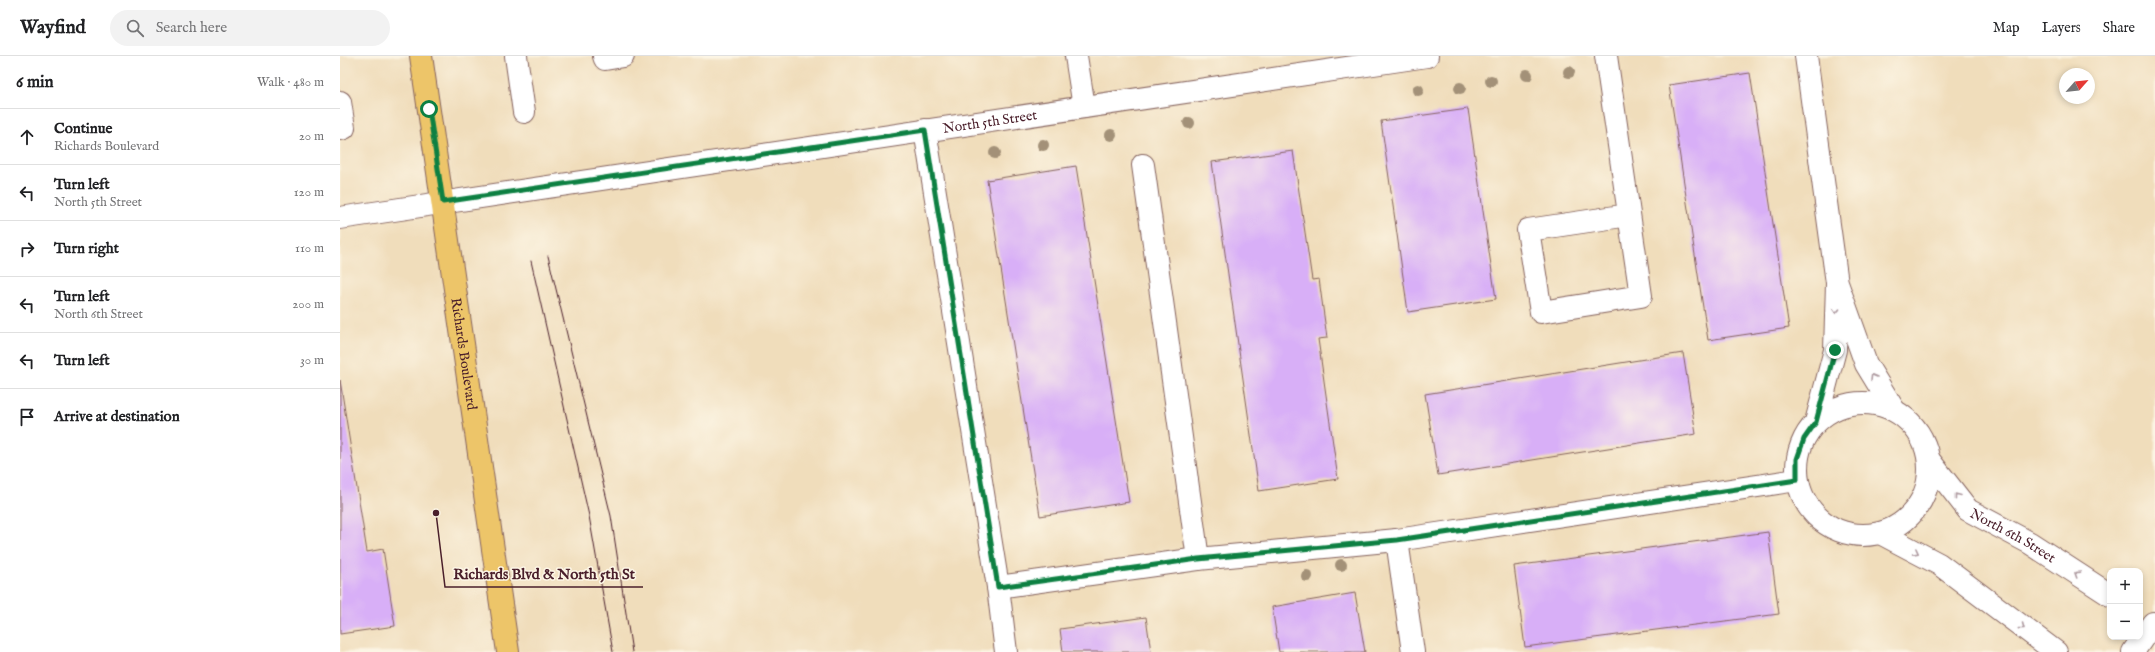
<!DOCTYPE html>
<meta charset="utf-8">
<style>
:root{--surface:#fff;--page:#f2f2f2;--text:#202124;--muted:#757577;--line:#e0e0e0}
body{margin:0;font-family:"IM FELL English",serif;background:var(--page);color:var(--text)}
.controls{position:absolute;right:12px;bottom:12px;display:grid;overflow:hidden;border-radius:8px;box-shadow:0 2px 6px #0003}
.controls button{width:36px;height:36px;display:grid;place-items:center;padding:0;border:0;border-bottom:1px solid var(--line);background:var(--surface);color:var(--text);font:20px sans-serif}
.compass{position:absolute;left:1719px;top:12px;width:36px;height:36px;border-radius:50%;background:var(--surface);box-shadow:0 2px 6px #0003;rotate:63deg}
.stop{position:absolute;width:12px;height:12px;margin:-9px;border:3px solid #0b8043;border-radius:50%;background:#fff}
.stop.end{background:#0b8043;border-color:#fff;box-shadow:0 1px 4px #0008}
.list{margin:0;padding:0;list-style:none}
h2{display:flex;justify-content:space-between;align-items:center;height:52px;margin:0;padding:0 16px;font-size:17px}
h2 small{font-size:13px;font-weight:400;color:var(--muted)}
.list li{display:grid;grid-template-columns:26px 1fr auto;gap:12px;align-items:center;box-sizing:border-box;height:56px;padding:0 16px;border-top:1px solid var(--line)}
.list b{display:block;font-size:15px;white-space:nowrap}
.list p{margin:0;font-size:13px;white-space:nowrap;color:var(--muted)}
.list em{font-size:13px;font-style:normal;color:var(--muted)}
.icon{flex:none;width:22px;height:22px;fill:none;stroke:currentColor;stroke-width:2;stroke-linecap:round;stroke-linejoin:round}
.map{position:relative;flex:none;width:1815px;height:596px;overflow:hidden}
header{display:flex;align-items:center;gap:24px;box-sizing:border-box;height:56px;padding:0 20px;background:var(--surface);border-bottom:1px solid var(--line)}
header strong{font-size:19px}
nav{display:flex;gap:22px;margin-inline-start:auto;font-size:14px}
.search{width:280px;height:36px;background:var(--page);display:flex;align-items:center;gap:10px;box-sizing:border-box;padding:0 14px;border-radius:22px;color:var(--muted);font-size:15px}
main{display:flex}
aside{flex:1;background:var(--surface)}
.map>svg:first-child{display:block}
.building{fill:#d8aff7}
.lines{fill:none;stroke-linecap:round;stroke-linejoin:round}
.minor-casing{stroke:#84625d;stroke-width:24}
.major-casing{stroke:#84625d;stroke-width:24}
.minor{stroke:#fff;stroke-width:22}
.major{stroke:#edc569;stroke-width:22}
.tram{stroke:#4a1f2b;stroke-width:1}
.tree{fill:#a39178}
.oneway{stroke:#ae9aa0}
.route{stroke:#0b8043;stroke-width:5}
.labels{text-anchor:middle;stroke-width:3;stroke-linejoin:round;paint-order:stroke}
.street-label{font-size:14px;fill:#4a1f2b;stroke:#fcf5e5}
.leader{fill:none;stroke:#4a1f2b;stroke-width:1.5}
.callout-dot{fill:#4a1f2b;stroke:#fcf5e5;stroke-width:1.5}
.callout-label{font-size:15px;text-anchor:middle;font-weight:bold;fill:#4a1f2b;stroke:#fcf5e5;stroke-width:3;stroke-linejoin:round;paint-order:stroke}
</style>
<header>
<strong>Wayfind</strong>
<div class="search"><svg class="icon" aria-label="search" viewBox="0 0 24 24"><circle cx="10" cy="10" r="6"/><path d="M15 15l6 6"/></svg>Search here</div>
<nav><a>Map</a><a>Layers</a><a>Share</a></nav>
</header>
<main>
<aside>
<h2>6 min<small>Walk · 480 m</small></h2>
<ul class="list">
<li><svg class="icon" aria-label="ahead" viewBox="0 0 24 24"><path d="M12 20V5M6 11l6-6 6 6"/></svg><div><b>Continue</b><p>Richards Boulevard</p></div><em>20 m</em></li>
<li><svg class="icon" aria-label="left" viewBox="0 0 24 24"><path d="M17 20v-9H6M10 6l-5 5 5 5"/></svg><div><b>Turn left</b><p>North 5th Street</p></div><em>120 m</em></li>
<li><svg class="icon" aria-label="right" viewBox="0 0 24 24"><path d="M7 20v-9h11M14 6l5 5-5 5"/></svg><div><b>Turn right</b></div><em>110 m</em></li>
<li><svg class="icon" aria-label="left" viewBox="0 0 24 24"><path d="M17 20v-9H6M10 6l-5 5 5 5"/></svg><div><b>Turn left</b><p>North 6th Street</p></div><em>200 m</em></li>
<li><svg class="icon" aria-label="left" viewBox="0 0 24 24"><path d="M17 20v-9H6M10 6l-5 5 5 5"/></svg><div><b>Turn left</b></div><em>30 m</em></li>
<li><svg class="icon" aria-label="arrive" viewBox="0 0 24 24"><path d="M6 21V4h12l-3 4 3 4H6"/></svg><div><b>Arrive at destination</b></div></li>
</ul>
</aside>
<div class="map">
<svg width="1815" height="596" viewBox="0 0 1815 596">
<rect width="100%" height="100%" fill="#fcf5e5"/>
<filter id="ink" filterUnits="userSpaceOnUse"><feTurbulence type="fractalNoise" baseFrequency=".025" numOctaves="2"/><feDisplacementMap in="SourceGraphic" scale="8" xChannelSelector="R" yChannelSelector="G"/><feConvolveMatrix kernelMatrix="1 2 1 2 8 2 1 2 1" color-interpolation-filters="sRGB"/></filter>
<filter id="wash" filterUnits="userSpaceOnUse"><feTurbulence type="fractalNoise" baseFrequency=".012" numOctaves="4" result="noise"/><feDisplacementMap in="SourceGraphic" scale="16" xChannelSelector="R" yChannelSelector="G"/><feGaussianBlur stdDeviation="0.9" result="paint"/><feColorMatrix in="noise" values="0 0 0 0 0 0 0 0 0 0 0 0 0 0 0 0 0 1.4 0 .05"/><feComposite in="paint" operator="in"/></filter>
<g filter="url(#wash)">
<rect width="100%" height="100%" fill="#f0ddbb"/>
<g id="blocks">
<!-- building -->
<g class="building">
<polygon points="1410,17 1449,272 1368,284 1329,29"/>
<polygon points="1128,53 1156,243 1068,256 1041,65"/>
<polygon points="953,95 972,224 979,223 987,282 978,283 998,423 919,435 872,106"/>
<polygon points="736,110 789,446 700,460 647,124"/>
<polygon points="1343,297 1356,378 1098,419 1085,338"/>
<polygon points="0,324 27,496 43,493 55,570 0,578"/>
<polygon points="1428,476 1439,558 1185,591 1174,510"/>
<polygon points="1015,537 1025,596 939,596 932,551"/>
<polygon points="806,561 811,596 723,596 720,573"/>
</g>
</g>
</g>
<g filter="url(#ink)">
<use href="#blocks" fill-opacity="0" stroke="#84625d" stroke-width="1"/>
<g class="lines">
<!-- minor casing -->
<g class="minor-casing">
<g id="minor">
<polyline points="176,0 184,56"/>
<polyline points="264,0 265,3 283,0"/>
<polyline points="736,0 744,51"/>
<polyline points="1266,0 1301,240 1201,256 1188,174 1289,159"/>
<polyline points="1466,0 1497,227"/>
<polyline points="0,46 4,72 0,73"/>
<polyline points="585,74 658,531 666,596"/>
<polyline points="803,109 858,503"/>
<path id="s1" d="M0 162 1087 0"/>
<circle cx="1523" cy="413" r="66"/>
<polyline points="1476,366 1495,294 1497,227 1526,308 1554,354"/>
<path id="s2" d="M1589 404 1628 454 1690 487 1770 539"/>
<polyline points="1542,478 1599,508 1716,596"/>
<polyline points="1057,484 1073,596"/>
<polyline points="658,531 858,503 1057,484 1457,424"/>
<polyline points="1793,596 1813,567"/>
</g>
</g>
<!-- major casing -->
<g class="major-casing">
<g id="major">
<path id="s3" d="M81 0 168 596"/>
</g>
</g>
<!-- minor -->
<use href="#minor" class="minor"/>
<!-- major -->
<use href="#major" class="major"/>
<!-- tram -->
<g class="tram">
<polyline points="208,200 271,460 292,596"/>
<polyline points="191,205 249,460 273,596"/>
</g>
</g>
<!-- trees -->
<g class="tree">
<circle cx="1229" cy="16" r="6"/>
<circle cx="1187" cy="19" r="6"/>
<circle cx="1151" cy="25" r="6"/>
<circle cx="1120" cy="32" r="6"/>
<circle cx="1078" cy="34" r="6"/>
<circle cx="849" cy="67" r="6"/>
<circle cx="771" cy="79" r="6"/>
<circle cx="703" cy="89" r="6"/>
<circle cx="655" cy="97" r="6"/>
<circle cx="1001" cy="509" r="6"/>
<circle cx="967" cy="520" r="6"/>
</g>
<!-- one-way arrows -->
<defs><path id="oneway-chevron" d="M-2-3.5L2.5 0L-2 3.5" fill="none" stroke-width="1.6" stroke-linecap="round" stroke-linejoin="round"/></defs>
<g class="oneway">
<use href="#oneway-chevron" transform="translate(1496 255) rotate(92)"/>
<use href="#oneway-chevron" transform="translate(1533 321) rotate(-121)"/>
<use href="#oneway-chevron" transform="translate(1617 440) rotate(-128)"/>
<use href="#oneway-chevron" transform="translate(1576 496) rotate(28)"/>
<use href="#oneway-chevron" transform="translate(1737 518) rotate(-147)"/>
<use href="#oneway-chevron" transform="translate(1682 571) rotate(37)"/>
</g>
</g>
<g class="lines" filter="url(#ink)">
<!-- route -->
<polyline class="route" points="89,53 103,146 585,74 658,531 858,503 1057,484 1457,424 1457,403 1464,383 1476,366 1495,294"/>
</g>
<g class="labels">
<!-- street labels -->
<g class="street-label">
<text dy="5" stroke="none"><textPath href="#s1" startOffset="657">North 5th Street</textPath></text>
<text dy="5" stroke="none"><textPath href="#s3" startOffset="301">Richards Boulevard</textPath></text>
<text dy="5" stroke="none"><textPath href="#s2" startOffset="115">North 6th Street</textPath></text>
</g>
</g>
<!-- callouts -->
<path class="leader" d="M96 457L105 531H303"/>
<circle class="callout-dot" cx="96" cy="457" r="4"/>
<g class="callout-label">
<text x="204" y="523">Richards Blvd &amp; North 5th St</text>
</g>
</svg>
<div class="controls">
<button>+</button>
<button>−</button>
</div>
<svg class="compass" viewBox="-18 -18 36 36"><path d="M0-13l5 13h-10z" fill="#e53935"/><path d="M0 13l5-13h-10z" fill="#757577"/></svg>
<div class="stop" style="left:89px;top:53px"></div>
<div class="stop end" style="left:1495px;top:294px"></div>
</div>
</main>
